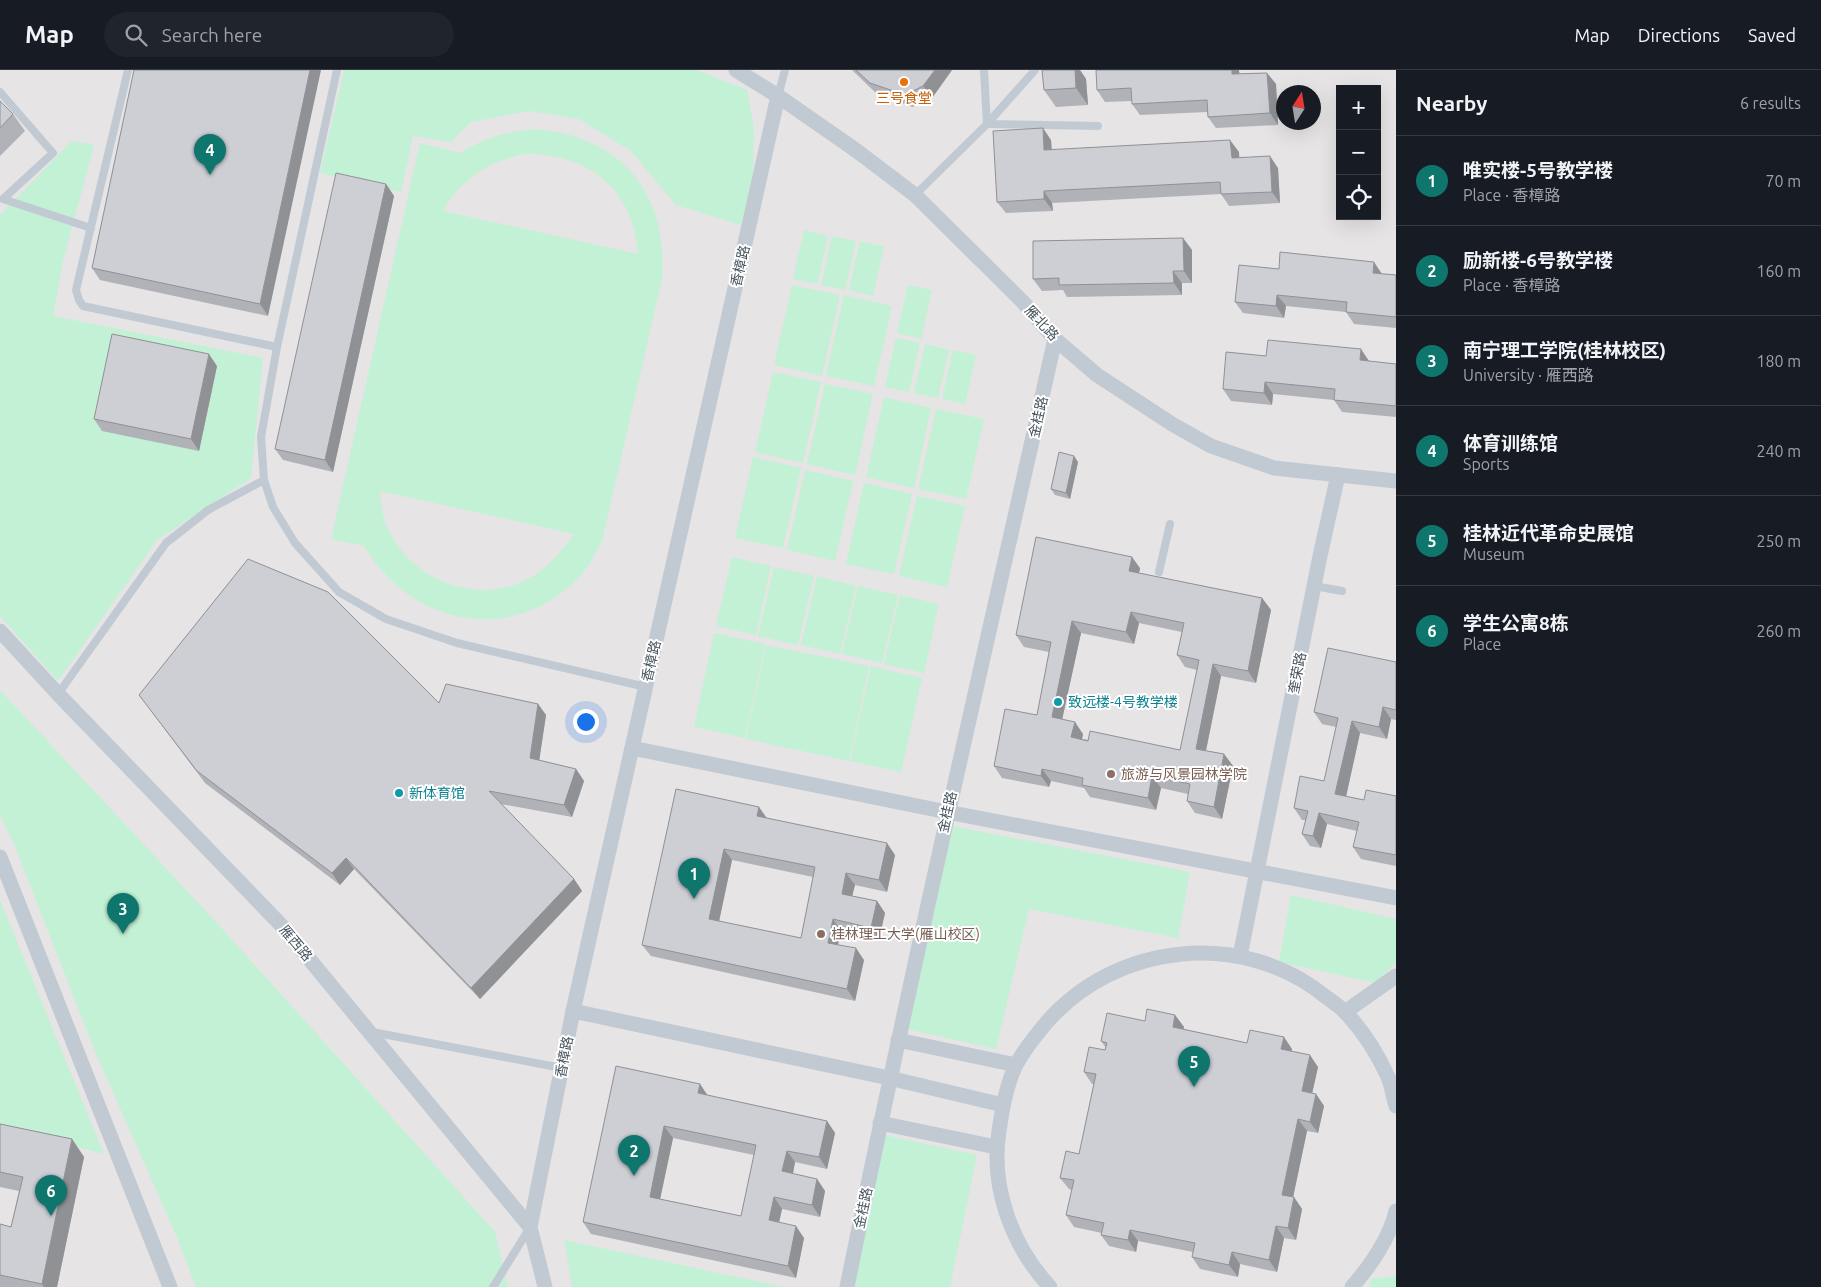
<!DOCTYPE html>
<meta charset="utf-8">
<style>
:root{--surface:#171b24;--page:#20242c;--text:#f1f3f6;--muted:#9ea1a6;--line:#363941;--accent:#0f766e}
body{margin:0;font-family:Ubuntu,"Noto Sans SC",sans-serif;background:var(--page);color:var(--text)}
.controls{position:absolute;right:15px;top:15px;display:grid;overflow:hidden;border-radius:0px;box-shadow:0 5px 20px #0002}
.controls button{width:45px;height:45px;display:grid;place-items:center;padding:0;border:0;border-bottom:1px solid var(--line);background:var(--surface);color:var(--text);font:25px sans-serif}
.compass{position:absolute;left:1276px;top:15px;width:45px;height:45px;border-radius:50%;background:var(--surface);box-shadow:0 5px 20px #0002;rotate:12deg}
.you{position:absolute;left:585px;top:651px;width:18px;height:18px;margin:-12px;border:4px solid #fff;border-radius:50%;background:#1a73e8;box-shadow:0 0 0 8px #1a73e833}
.badge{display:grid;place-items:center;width:32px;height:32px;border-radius:50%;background:var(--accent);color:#fff;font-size:16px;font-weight:700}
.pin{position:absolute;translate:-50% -41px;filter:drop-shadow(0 1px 2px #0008)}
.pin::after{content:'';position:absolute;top:26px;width:18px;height:15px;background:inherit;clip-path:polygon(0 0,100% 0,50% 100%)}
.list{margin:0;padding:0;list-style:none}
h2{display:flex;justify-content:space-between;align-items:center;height:65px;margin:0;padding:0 20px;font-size:21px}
h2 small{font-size:16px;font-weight:400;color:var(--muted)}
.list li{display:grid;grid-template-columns:32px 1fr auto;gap:15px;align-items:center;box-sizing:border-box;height:90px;padding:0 20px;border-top:1px solid var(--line)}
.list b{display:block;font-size:19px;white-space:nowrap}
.list p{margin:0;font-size:16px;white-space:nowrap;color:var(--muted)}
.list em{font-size:16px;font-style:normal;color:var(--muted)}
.icon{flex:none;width:28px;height:28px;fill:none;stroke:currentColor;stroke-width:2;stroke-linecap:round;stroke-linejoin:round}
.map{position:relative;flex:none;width:1396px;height:1217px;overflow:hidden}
header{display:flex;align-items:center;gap:30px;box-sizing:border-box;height:70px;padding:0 25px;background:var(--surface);border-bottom:1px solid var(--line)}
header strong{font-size:24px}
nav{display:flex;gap:28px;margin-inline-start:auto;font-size:18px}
.search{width:350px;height:45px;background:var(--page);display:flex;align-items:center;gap:12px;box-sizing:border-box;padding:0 18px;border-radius:28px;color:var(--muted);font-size:19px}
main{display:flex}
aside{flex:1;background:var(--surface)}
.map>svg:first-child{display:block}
.education{fill:#e6e4e5;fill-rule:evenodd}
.green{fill:#c3f1d5;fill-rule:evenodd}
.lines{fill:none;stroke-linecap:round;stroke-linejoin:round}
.lane{stroke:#c1cad2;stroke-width:8}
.street{stroke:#c1cad2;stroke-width:15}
.wall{fill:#b0b2b7;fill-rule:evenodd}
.shaded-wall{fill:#909195}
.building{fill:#cdcfd5;stroke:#909195;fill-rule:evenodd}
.food-dot{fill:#e8710a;stroke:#fff;stroke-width:2}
.culture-dot{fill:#0f9aa8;stroke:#fff;stroke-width:2}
.education-dot{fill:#8d6e63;stroke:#fff;stroke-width:2}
.labels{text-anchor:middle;stroke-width:4;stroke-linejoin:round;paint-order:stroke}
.food-label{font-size:14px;fill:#c56008;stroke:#fff}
.street-label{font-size:14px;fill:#4a5661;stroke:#fff}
.culture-label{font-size:14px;fill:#0d838f;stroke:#fff;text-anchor:start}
.education-label{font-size:14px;fill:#785e54;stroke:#fff;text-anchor:start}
</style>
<header>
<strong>Map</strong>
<div class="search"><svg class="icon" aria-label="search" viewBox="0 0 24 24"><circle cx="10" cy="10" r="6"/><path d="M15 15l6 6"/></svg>Search here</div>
<nav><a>Map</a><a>Directions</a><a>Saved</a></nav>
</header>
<main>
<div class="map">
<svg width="1396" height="1217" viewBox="0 0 1396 1217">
<rect width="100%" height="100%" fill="#f5f3f3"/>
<!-- education -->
<path class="education" d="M0 0H1396V1217H0ZM1340 19H1377V146H1340ZM1284 22H1314V52H1284Z"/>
<!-- green -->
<g class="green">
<polygon points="344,0 696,0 747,20 754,58 753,109 741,155 676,135 631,81 579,49 529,41 471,52 451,72 413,66 401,122 320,103"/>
<path d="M536 59C621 66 669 124 662 209L602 471C596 483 589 496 580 506 514 577 411 556 364 476L331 469 420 73 460 83C485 68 507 61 536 59ZM523 84C587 82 634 119 638 184L443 141C461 109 488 92 523 84ZM380 421 574 464C561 482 548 498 528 509 476 537 407 509 386 454 382 443 381 433 380 421Z"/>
<polygon points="72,71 94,75 63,191 53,246 263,288 251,408 157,470 58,611 0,546 0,145"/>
<polygon points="804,160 828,166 817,214 793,209"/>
<polygon points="832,166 856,171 845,220 821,215"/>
<polygon points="860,171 884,177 873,226 849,220"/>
<polygon points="792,215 840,225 822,306 774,295"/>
<polygon points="908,215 932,220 921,269 897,263"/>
<polygon points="844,225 892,236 874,316 826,306"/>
<polygon points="896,268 920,273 909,322 885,317"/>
<polygon points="925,274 949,280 938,328 914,323"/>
<polygon points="953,280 976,285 965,334 942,329"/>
<polygon points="773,302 821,312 803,393 755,382"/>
<polygon points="825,314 873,324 855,405 807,394"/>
<polygon points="884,327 931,338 914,418 866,407"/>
<polygon points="936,339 984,349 966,429 918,419"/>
<polygon points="753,387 801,398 783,478 735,468"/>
<polygon points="805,400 853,411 835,491 787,480"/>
<polygon points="864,413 912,424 894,504 846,494"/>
<polygon points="917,426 965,436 947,517 899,506"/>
<polygon points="732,487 771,496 756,565 716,556"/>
<polygon points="774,497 814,506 798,575 758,566"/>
<polygon points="817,506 856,516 840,584 801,575"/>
<polygon points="858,516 898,525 882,593 842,584"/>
<polygon points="900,525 939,534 924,603 884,594"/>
<polygon points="714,563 765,574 745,668 694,657"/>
<polygon points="766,575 869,596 849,691 746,669"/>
<polygon points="871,596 922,608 901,702 850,691"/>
<polygon points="0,620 215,851 495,1162 508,1217 196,1217 176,1165 96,984 14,774 0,745"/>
<polygon points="952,756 1190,802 1178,868 1029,839 996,979 906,959"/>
<polygon points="1291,825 1396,849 1396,892 1376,913 1279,892"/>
<polygon points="0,830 104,1084 0,1056"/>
<polygon points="884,1065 977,1085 950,1217 853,1217"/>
<polygon points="564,1170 784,1217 572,1217"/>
<polygon points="1396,1206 1396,1217 1369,1217 1371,1209"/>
</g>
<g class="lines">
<!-- lane -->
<g class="lane">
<polyline points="128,0 76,220 79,230 83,236 277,277 337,0"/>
<polyline points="984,0 987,54 1098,56"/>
<polyline points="0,22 53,83 3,129 91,158"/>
<polyline points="778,26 785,0"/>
<polyline points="915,125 987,54 1035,0"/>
<polyline points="277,277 261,367 264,410 273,437 295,473 339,522 386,549 457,573 646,617"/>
<polyline points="1159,502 1170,454"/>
<polyline points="1314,516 1342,521"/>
<polyline points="58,624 166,473 208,440 264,410"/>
<polyline points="372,962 562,998"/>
<polyline points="493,1217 529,1159"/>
</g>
<!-- street -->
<g class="street">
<polyline points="736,0 778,26 857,81 915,125 1022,231 1055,269 1097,305 1172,354 1211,376 1274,398 1396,411"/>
<polyline points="0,561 58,624 282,856 530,1157 545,1217"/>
<polyline points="632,678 947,742 1396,828"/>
<polyline points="0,787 170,1217"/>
<polyline points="1240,886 1320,486 1338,405"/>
<polyline points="573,941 889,1008 1003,1035"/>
<polyline points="1345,942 1396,906"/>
<polyline points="898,970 1016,995"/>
<polyline points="880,1053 996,1077"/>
<polyline points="530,1157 573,941 601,816 778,26"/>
<path d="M847 1217C911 900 984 585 1055 269"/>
<path d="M1050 1217C1012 1176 990 1117 999 1061 1002 1039 1006 1015 1016 995 1024 980 1036 965 1047 952 1117 872 1243 859 1326 927 1333 932 1341 937 1347 944 1363 961 1378 985 1388 1007 1392 1016 1393 1027 1396 1036"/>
<path d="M1352 1217C1371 1195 1389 1170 1396 1141"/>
</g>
</g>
<!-- wall -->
<g class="wall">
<polygon points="134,0 268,246 100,210 92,198"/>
<polygon points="852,0 952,0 932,28 913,37 878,25"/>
<polygon points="1042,0 1080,0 1086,9 1088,35 1056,37 1044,20"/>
<polygon points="1239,1 1240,4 1267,3 1276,14 1278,55 1216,58 1208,47 1207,42 1140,45 1132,34 1132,31 1105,32 1097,20"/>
<polygon points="0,31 13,44 25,61 0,86"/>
<polygon points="1051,70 1052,80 1239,82 1239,88 1278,98 1280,133 1229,136 1221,124 1052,133 1053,141 1006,143 997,132"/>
<polygon points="386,114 394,126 333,402 283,390 275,379"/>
<polygon points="1183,168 1192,180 1192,213 1182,213 1182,225 1067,227 1063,220 1042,221 1033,209"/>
<polygon points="1279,199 1382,204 1396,205 1396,258 1354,254 1346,242 1286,236 1284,248 1243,243 1235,232"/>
<polygon points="1266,286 1369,291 1396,294 1396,347 1342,342 1334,330 1273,324 1272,335 1231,331 1223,319"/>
<polygon points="217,296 199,381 102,361 94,349"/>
<polygon points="1078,392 1070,429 1055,425 1051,419"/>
<path d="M1140 498 1139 503 1262 528 1271 540 1256 613 1221 606 1206 681 1224 684 1233 696 1222 749 1195 743 1187 731 1188 724 1161 718 1156 740 1090 727 1084 718 1051 711 1049 717 1002 708 994 696 1037 645 1049 582 1024 577 1016 565ZM1139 553 1182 562 1177 585 1185 597 1197 600 1180 680 1082 669 1083 664 1062 650 1081 563 1134 574Z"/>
<polygon points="1396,592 1396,650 1391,649 1387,669 1360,663 1346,726 1364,730 1396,726 1396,796 1361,789 1353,777 1357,761 1327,754 1321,778 1310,776 1302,764 1306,750 1302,750 1294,738 1324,711 1336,657 1322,654 1314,642"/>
<polygon points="139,625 439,633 538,634 546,645 539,690 576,699 584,711 572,747 501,734 574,809 582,821 480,929 354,799 340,815 205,713"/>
<path d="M759 737 767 748 895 785 887 822 855 815 852 826 877 831 885 843 879 869 841 861 838 875 864 890 855 931 651 886 642 875ZM732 790 813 807 801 868 719 851Z"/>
<polygon points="1175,945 1184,957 1183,959 1247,973 1292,979 1291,981 1318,997 1312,1023 1316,1024 1324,1036 1318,1063 1307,1061 1293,1127 1302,1139 1296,1170 1284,1168 1277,1202 1240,1194 1238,1207 1200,1199 1192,1187 1193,1182 1138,1171 1136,1182 1109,1176 1101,1165 1102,1163 1074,1157 1066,1145 1072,1120 1069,1119 1060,1108 1079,1084 1094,1014 1092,1014 1084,1002 1105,980 1106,978 1101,971 1145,951"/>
<path d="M700 1014 707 1025 827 1051 835 1063 827 1099 795 1092 793 1104 817 1109 825 1121 820 1147 782 1139 779 1152 804 1168 796 1208 591 1164 583 1152ZM673 1068 754 1085 741 1146 660 1129Z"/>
<polygon points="0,1054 72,1069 84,1087 57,1217 0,1217 0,1154 11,1157 19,1121 0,1117"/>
</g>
<!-- shaded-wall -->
<g class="shaded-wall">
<polygon points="310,0 321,0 268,246 260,234"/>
<polygon points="935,0 952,0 932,28 923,16"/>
<polygon points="1075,0 1080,0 1086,9 1088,35 1076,18"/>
<polygon points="1232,0 1239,0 1239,1 1240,16 1232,4"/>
<polygon points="1267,3 1276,14 1278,55 1270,43"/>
<polygon points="1043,58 1051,70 1052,92 1044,80"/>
<polygon points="1230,70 1239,82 1240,100 1232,88"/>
<polygon points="1270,86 1278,98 1280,133 1272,122"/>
<polygon points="386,114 394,126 333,402 325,390"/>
<polygon points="1044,121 1052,133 1053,141 1044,129"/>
<polygon points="1183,168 1192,180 1192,213 1184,201"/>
<polygon points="1374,192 1382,204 1373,203"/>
<polygon points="1173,201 1182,213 1182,225 1174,213"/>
<polygon points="1277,225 1286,236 1284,248 1276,236"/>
<polygon points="1361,279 1369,291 1360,290"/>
<polygon points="209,284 217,296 199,381 191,369"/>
<polygon points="1265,312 1273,324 1272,335 1264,323"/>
<polygon points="1074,386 1078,392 1070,429 1066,423"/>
<polygon points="1132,487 1140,498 1137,513 1129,501"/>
<polygon points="1262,528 1271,540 1256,613 1248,601"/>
<polygon points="1131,542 1139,553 1134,574 1126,562"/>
<polygon points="1072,551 1081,563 1060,659 1052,647"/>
<polygon points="1213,594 1221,606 1204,690 1196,679"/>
<polygon points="538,634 546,645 538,699 530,688"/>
<polygon points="1383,637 1391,649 1387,669 1379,657"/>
<polygon points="1352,651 1360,663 1344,736 1335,724"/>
<polygon points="1075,652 1083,664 1080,679 1071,667"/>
<polygon points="1224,684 1233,696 1222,749 1214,737"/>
<polygon points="576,699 584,711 572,747 564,735"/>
<polygon points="1042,699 1051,711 1049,717 1041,706"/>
<polygon points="1152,706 1161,718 1156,740 1148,728"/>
<polygon points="759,737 767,749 757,746"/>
<polygon points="1319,743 1327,754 1321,778 1313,766"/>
<polygon points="887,773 895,785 887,822 879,810"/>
<polygon points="724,779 732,790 717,861 709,849"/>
<polygon points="346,788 354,799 340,815 332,803"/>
<polygon points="846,803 855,815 850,835 842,824"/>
<polygon points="574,809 582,821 480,929 471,918"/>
<polygon points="877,831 885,843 879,869 871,858"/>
<polygon points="833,849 841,861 836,884 828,873"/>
<polygon points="856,878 864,890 855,931 847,919"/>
<polygon points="1175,945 1184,957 1181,969 1173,957"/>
<polygon points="1284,967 1292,979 1289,990 1281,979"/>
<polygon points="1310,985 1318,997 1310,1033 1302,1021"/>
<polygon points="700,1014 708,1026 698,1023"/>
<polygon points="1316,1024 1324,1036 1318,1063 1310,1052"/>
<polygon points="1298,1049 1307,1061 1291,1137 1282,1125"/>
<polygon points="827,1051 835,1063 827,1099 819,1087"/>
<polygon points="664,1056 673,1068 658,1139 650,1127"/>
<polygon points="72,1069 84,1087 57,1217 44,1217 42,1214"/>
<polygon points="787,1081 795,1092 791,1113 782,1101"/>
<polygon points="817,1109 825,1121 820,1147 812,1135"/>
<polygon points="774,1127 782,1139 777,1162 769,1150"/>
<polygon points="1294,1127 1302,1139 1296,1170 1288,1158"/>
<polygon points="796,1156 804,1168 796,1208 788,1196"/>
<polygon points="1276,1156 1284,1168 1277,1202 1269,1190"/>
<polygon points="1130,1160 1138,1171 1136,1182 1128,1170"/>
<polygon points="1232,1182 1240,1194 1238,1207 1229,1195"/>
</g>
<!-- building -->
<g class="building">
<polygon points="134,0 310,0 260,234 92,198"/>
<polygon points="856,0 935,0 923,16 905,25 870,13"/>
<polygon points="1042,0 1075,0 1076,18 1044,20"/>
<polygon points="1096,0 1232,0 1232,4 1267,3 1270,43 1208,47 1207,30 1132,34 1131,18 1097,20"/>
<polygon points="0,31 13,44 0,58"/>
<polygon points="1043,58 1044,80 1230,70 1232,88 1270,86 1272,122 1221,124 1220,112 1044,121 1044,129 997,132 993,61"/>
<polygon points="336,103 386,114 325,390 275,379"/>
<polygon points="1183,168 1184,201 1173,201 1174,213 1059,215 1059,208 1033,209 1033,171"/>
<polygon points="1280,182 1374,192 1373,203 1396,205 1396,247 1346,242 1347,232 1277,225 1276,236 1235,232 1239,195 1279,199"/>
<polygon points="112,264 209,284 191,369 94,349"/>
<polygon points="1268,270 1361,279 1360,290 1396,294 1396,336 1334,330 1335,319 1265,312 1264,323 1223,319 1226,282 1266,286"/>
<polygon points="1059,382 1074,386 1066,423 1051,419"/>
<path d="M1036 467 1132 487 1129 501 1262 528 1248 601 1213 594 1196 679 1224 684 1214 737 1187 731 1190 714 1152 706 1148 728 1082 715 1083 708 1042 699 1041 706 994 696 1005 639 1037 645 1051 572 1016 565ZM1131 542 1184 553 1177 585 1199 590 1180 680 1090 661 1088 671 1071 667 1075 652 1052 647 1072 551 1126 562Z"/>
<polygon points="248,489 328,522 439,633 446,614 538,634 530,688 576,699 564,735 489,721 574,809 471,918 346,788 332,803 197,701 139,625"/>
<polygon points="1328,578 1396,592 1396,640 1383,637 1379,657 1352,651 1335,724 1364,730 1366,720 1396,726 1396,785 1353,777 1359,752 1319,743 1313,766 1302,764 1308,741 1294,738 1300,706 1324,711 1338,648 1314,642"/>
<path d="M676 719 759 737 757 746 887 773 879 810 846 803 842 824 877 831 871 858 833 849 828 873 856 878 847 919 642 875ZM724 779 815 797 801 868 709 849Z"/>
<polygon points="1147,939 1175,945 1173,957 1247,973 1250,960 1284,967 1281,979 1310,985 1302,1021 1316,1024 1310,1052 1298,1049 1282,1125 1294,1127 1288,1158 1276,1156 1269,1190 1232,1182 1229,1195 1192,1187 1195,1173 1130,1160 1128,1170 1101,1165 1104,1153 1066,1145 1074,1110 1060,1108 1066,1081 1079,1084 1096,1004 1084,1002 1089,977 1105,980 1107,973 1101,971 1107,943 1145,951"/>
<path d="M616 996 700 1014 698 1023 827 1051 819 1087 787 1081 782 1101 817 1109 812 1135 774 1127 769 1150 796 1156 788 1196 583 1152ZM664 1056 756 1075 741 1146 650 1127Z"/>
<polygon points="0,1054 72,1069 42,1214 0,1205 0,1154 11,1157 23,1107 0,1102"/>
</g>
<!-- markers -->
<circle class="food-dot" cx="904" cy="12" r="5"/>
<g class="culture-dot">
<circle cx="1058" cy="632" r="5"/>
<circle cx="399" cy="723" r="5"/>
</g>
<g class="education-dot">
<circle cx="1111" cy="704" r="5"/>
<circle cx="821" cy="864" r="5"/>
</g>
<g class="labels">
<!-- food labels -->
<g class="food-label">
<text x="904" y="33">三号食堂</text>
</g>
<!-- street labels -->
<g class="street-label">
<text transform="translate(740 196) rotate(-77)" y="5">香樟路</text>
<text transform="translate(1042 253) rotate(47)" y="5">雁北路</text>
<text transform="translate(1038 347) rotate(-77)" y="5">金桂路</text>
<text transform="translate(651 591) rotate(-77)" y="5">香樟路</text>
<text transform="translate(1297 603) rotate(-79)" y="5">奎荣路</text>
<text transform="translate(947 742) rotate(-77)" y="5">金桂路</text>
<text transform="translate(296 873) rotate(50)" y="5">雁西路</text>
<text transform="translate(564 987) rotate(-79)" y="5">香樟路</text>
<text transform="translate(863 1138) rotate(-78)" y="5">金桂路</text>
</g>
<!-- culture labels -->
<g class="culture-label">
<text x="1068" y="637">致远楼-4号教学楼</text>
<text x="409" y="728">新体育馆</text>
</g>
<!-- education labels -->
<g class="education-label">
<text x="1121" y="709">旅游与风景园林学院</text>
<text x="831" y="869">桂林理工大学(雁山校区)</text>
</g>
</g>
</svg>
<div class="controls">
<button>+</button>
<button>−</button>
<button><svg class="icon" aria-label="locate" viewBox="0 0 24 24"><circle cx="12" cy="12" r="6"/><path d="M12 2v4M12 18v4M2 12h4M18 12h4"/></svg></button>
</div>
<svg class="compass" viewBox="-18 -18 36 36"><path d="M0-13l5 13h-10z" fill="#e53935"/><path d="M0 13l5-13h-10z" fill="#9ea1a6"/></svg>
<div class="you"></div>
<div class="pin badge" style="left:694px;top:829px">1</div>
<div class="pin badge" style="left:634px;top:1106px">2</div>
<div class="pin badge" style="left:123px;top:864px">3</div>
<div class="pin badge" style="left:210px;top:105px">4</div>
<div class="pin badge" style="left:1194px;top:1017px">5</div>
<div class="pin badge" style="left:51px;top:1146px">6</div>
</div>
<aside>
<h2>Nearby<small>6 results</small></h2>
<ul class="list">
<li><span class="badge">1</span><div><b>唯实楼-5号教学楼</b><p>Place · 香樟路</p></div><em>70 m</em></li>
<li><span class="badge">2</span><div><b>励新楼-6号教学楼</b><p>Place · 香樟路</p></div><em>160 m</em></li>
<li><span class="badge">3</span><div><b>南宁理工学院(桂林校区)</b><p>University · 雁西路</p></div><em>180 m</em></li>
<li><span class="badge">4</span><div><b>体育训练馆</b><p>Sports</p></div><em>240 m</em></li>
<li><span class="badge">5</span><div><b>桂林近代革命史展馆</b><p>Museum</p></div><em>250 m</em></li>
<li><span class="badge">6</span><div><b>学生公寓8栋</b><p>Place</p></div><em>260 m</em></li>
</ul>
</aside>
</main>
